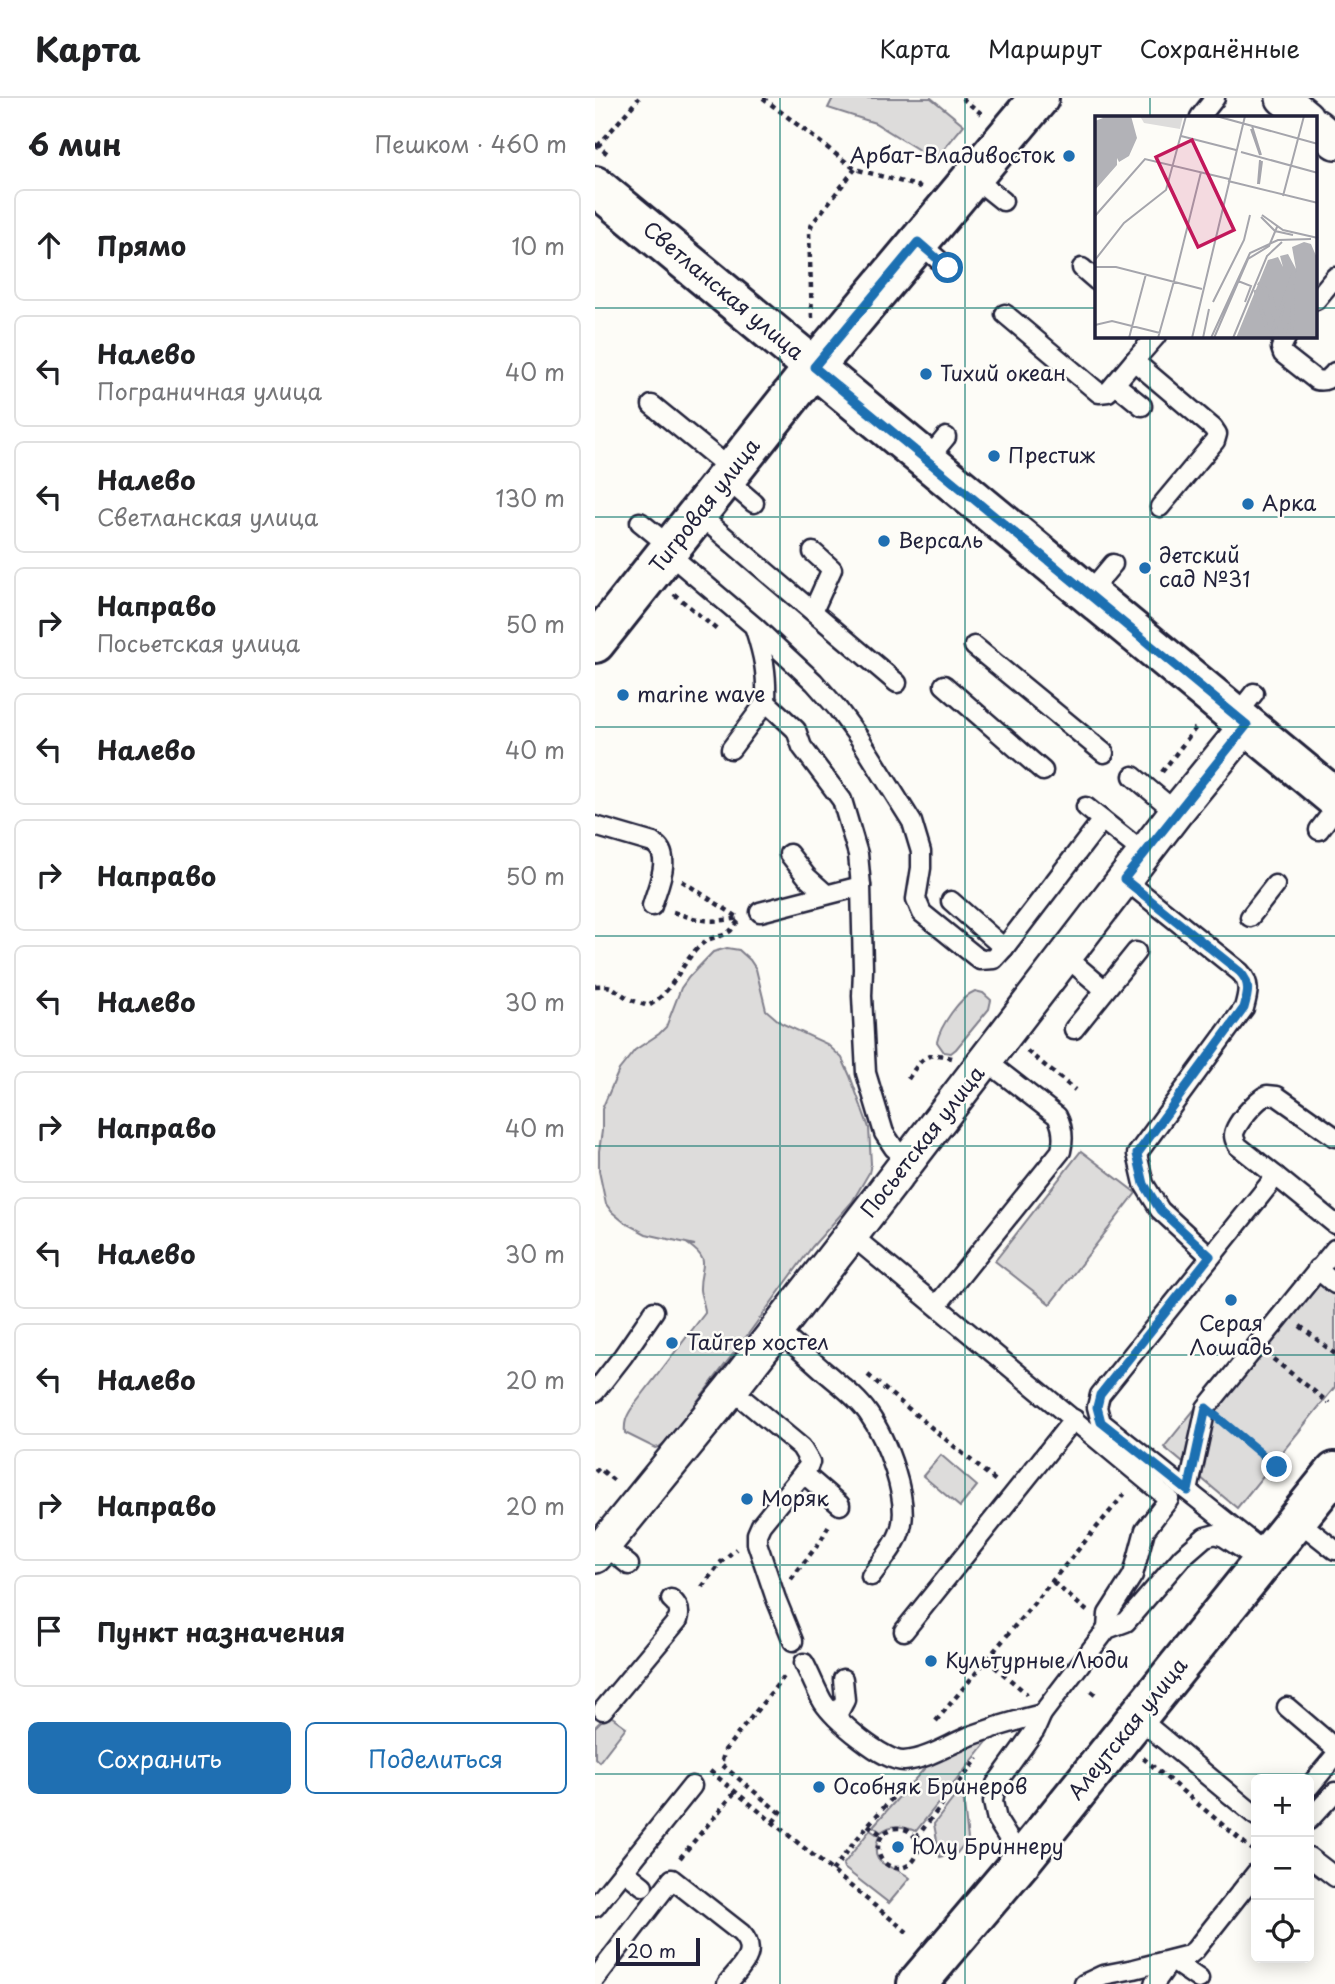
<!DOCTYPE html>
<html lang="ru">
<meta charset="utf-8">
<style>
:root{--surface:#fff;--page:#f6f6f6;--text:#202124;--muted:#757577;--line:#e0e0e0;--accent:#1f6fb2}
body{margin:0;font-family:"Playpen Sans",sans-serif;background:var(--page);color:var(--text)}
.controls{position:absolute;right:21px;bottom:21px;display:grid;overflow:hidden;border-radius:10px;box-shadow:0 4px 18px #0003}
.controls button{width:63px;height:63px;display:grid;place-items:center;padding:0;border:0;border-bottom:2px solid var(--line);background:var(--surface);color:var(--text);font:35px sans-serif}
.scale{position:absolute;left:21px;bottom:18px;width:84px;box-sizing:border-box;padding-left:7px;border:4px solid #22223b;border-top:0;font-size:19px;line-height:24px;white-space:nowrap;color:#22223b;-webkit-text-stroke:5px #fdfcf7;paint-order:stroke}
.stop{position:absolute;width:21px;height:21px;margin:-16px;border:5px solid #1f6fb2;border-radius:50%;background:#fff}
.stop.end{background:#1f6fb2;border-color:#fff;box-shadow:0 2px 7px #0008}
.list{margin:0;padding:0;list-style:none}
h2{display:flex;justify-content:space-between;align-items:center;height:91px;margin:0;padding:0 28px;font-size:30px}
h2 small{font-size:23px;font-weight:400;color:var(--muted)}
.list li{display:grid;grid-template-columns:46px 1fr auto;gap:21px;align-items:center;box-sizing:border-box;height:112px;margin:0 14px 14px;padding:0 14px;border:2px solid var(--line);border-radius:10px}
.list b{display:block;font-size:26px;white-space:nowrap}
.list p{margin:0;font-size:23px;white-space:nowrap;color:var(--muted)}
.list em{font-size:23px;font-style:normal;color:var(--muted)}
.actions{display:flex;gap:14px;padding:21px 28px}
.actions a{flex:1;padding:16px 0;border:2px solid var(--accent);border-radius:10px;text-align:center;font-size:24px;color:var(--accent)}
.actions .main{background:var(--accent);color:#fff}
.icon{flex:none;width:38px;height:38px;fill:none;stroke:currentColor;stroke-width:2;stroke-linecap:round;stroke-linejoin:round}
.map{position:relative;flex:none;width:740px;height:1886px;overflow:hidden}
header{display:flex;align-items:center;gap:42px;box-sizing:border-box;height:98px;padding:0 35px;background:var(--surface);border-bottom:2px solid var(--line)}
header strong{font-size:33px}
nav{display:flex;gap:38px;margin-inline-start:auto;font-size:24px}
main{display:flex}
aside{flex:1;background:var(--surface)}
.map>svg:first-child{display:block}
.green{fill:#dddcdb;stroke:#807f8b;stroke-width:2}
.lines{fill:none;stroke-linecap:round;stroke-linejoin:round}
.service-casing{stroke:#22223b;stroke-width:23}
.minor-casing{stroke:#22223b;stroke-width:38}
.primary-casing{stroke:#22223b;stroke-width:44}
.path{stroke:#22223b;stroke-width:4.5;stroke-dasharray:5 5;stroke-linecap:butt}
.service{stroke:#fdfcf7;stroke-width:18}
.minor{stroke:#fdfcf7;stroke-width:33}
.primary{stroke:#fdfcf7;stroke-width:38}
.route{stroke:#1f6fb2;stroke-width:9}
.grid{fill:none;stroke:#0f766e;stroke-width:2;stroke-opacity:0.55}
.poi-dot{fill:#1f6fb2;stroke:#fdfcf7;stroke-width:2.5}
.labels{text-anchor:middle;stroke-width:5;stroke-linejoin:round;paint-order:stroke}
.poi-label{font-size:21px;fill:#22223b;stroke:#fdfcf7;text-anchor:start}
.street-label{font-size:21px;fill:#22223b;stroke:#fdfcf7}
.inset-river{fill:none;stroke:#b2b2b7;stroke-width:3.5}
.inset-road{fill:none;stroke:#a5a5ac;stroke-width:2}
.view{fill:#c2185b;fill-opacity:0.15;stroke:#c2185b;stroke-width:3.5}
.inset-edge{fill:none;stroke:#22223b;stroke-width:3.5}
</style>
<header>
<strong>Карта</strong>
<nav><a>Карта</a><a>Маршрут</a><a>Сохранённые</a></nav>
</header>
<main>
<aside>
<h2>6 мин<small>Пешком · 460 m</small></h2>
<ul class="list">
<li><svg class="icon" aria-label="ahead" viewBox="0 0 24 24"><path d="M12 20V5M6 11l6-6 6 6"/></svg><div><b>Прямо</b></div><em>10 m</em></li>
<li><svg class="icon" aria-label="left" viewBox="0 0 24 24"><path d="M17 20v-9H6M10 6l-5 5 5 5"/></svg><div><b>Налево</b><p>Пограничная улица</p></div><em>40 m</em></li>
<li><svg class="icon" aria-label="left" viewBox="0 0 24 24"><path d="M17 20v-9H6M10 6l-5 5 5 5"/></svg><div><b>Налево</b><p>Светланская улица</p></div><em>130 m</em></li>
<li><svg class="icon" aria-label="right" viewBox="0 0 24 24"><path d="M7 20v-9h11M14 6l5 5-5 5"/></svg><div><b>Направо</b><p>Посьетская улица</p></div><em>50 m</em></li>
<li><svg class="icon" aria-label="left" viewBox="0 0 24 24"><path d="M17 20v-9H6M10 6l-5 5 5 5"/></svg><div><b>Налево</b></div><em>40 m</em></li>
<li><svg class="icon" aria-label="right" viewBox="0 0 24 24"><path d="M7 20v-9h11M14 6l5 5-5 5"/></svg><div><b>Направо</b></div><em>50 m</em></li>
<li><svg class="icon" aria-label="left" viewBox="0 0 24 24"><path d="M17 20v-9H6M10 6l-5 5 5 5"/></svg><div><b>Налево</b></div><em>30 m</em></li>
<li><svg class="icon" aria-label="right" viewBox="0 0 24 24"><path d="M7 20v-9h11M14 6l5 5-5 5"/></svg><div><b>Направо</b></div><em>40 m</em></li>
<li><svg class="icon" aria-label="left" viewBox="0 0 24 24"><path d="M17 20v-9H6M10 6l-5 5 5 5"/></svg><div><b>Налево</b></div><em>30 m</em></li>
<li><svg class="icon" aria-label="left" viewBox="0 0 24 24"><path d="M17 20v-9H6M10 6l-5 5 5 5"/></svg><div><b>Налево</b></div><em>20 m</em></li>
<li><svg class="icon" aria-label="right" viewBox="0 0 24 24"><path d="M7 20v-9h11M14 6l5 5-5 5"/></svg><div><b>Направо</b></div><em>20 m</em></li>
<li><svg class="icon" aria-label="arrive" viewBox="0 0 24 24"><path d="M6 21V4h12l-3 4 3 4H6"/></svg><div><b>Пункт назначения</b></div></li>
</ul>
<div class="actions"><a class="main">Сохранить</a><a>Поделиться</a></div>
</aside>
<div class="map">
<svg width="740" height="1886" viewBox="0 0 740 1886">
<rect width="100%" height="100%" fill="#fdfcf7"/>
<filter id="ink" filterUnits="userSpaceOnUse"><feTurbulence type="fractalNoise" baseFrequency=".0143" numOctaves="2"/><feDisplacementMap in="SourceGraphic" scale="14" xChannelSelector="R" yChannelSelector="G"/><feConvolveMatrix kernelMatrix="1 2 1 2 8 2 1 2 1" color-interpolation-filters="sRGB"/></filter>
<g filter="url(#ink)">
<!-- green -->
<g class="green">
<polygon points="238,0 336,0 369,27 340,62 280,25 233,10"/>
<path d="M132 850 144 852 155 862 161 871 171 912 186 925 232 946 247 960 255 978 274 1030 276 1066 274 1075 257 1104 217 1149 154 1235 72 1343 64 1349 60 1350 30 1335C29 1325 31 1319 37 1310L110 1215C110 1207 106 1200 105 1192 104 1168 118 1164 94 1147H100L51 1136 30 1125 17 1114 11 1106 4 1073V1053L7 1033V1011L24 972 40 952 64 936 71 929 86 890 94 879 118 854Z"/>
<path d="M380 893 388 895 396 902 394 911 361 951 356 955 349 954 342 944C345 928 365 899 380 893Z"/>
<polygon points="486,1053 541,1095 455,1206 400,1163"/>
<polygon points="714,1170 740,1192 740,1289 642,1410 569,1349"/>
<polygon points="346,1357 382,1388 365,1409 328,1378"/>
<polygon points="13,1616 31,1629 4,1664 0,1660 0,1629"/>
<path d="M395 1640 321 1733C308 1729 299 1724 286 1734L279 1729V1727L337 1662 375 1642Z"/>
<polygon points="367,1689 373,1741 362,1755 345,1759 339,1726"/>
<path d="M275 1732 284 1738C271 1772 299 1765 315 1780L294 1805 249 1770 248 1767Z"/>
</g>
<g class="lines">
<!-- service casing -->
<g class="service-casing">
<g id="service">
<polyline points="605,19 620,0"/>
<polyline points="378,79 408,103"/>
<polyline points="323,144 353,170"/>
<polyline points="487,170 502,183"/>
<polyline points="721,202 740,179"/>
<polyline points="410,216 504,295 513,294 539,263"/>
<polyline points="561,238 539,263 618,330 622,336 620,343 565,409"/>
<path d="M692 238 686 250 688 256 721 282C730 284 734 281 740 274"/>
<polyline points="520,286 547,308"/>
<polyline points="57,307 138,373"/>
<polyline points="332,362 351,339"/>
<polyline points="131,381 159,405"/>
<polyline points="103,416 302,585"/>
<polyline points="45,424 77,450"/>
<polyline points="218,454 237,471 218,513"/>
<polyline points="73,455 159,528 219,584 242,610 265,641 317,724 326,754 326,770 321,801 327,815 385,862 399,861 409,850 507,722"/>
<polyline points="493,496 518,466"/>
<path d="M160 531C169 559 172 575 171 604L201 632 207 649 247 702 263 756 266 788"/>
<polyline points="379,548 509,655"/>
<polyline points="349,587 448,673"/>
<polyline points="641,618 659,595"/>
<polyline points="136,651 171,604"/>
<polyline points="538,678 581,714"/>
<polyline points="491,709 550,756"/>
<path d="M0 728 58 745C79 757 62 789 57 808"/>
<polyline points="724,732 740,711"/>
<polyline points="194,756 212,779 231,796"/>
<path d="M529 781 645 874C656 885 653 896 649 910L542 1056 549 1086 565 1112 615 1158"/>
<polyline points="356,803 409,850"/>
<polyline points="165,814 266,788 268,871 267,898 271,975 289,1035 299,1050 313,1063"/>
<polyline points="655,819 680,787"/>
<polyline points="470,858 510,892"/>
<polyline points="479,931 541,854"/>
<polyline points="681,1078 740,1126"/>
<polyline points="256,1137 574,1401 550,1432 538,1477 513,1516 512,1531"/>
<polyline points="722,1171 740,1186"/>
<path d="M342 1207 466 1053C469 1040 468 1029 462 1018L390 962"/>
<path d="M181 1232C198 1245 214 1260 230 1274 245 1287 262 1299 273 1315 291 1340 316 1403 305 1433 300 1449 286 1464 276 1478"/>
<polyline points="136,1291 206,1349 215,1364 213,1369 166,1427 162,1436 162,1445 181,1501 198,1543"/>
<polyline points="0,1294 28,1258 59,1213"/>
<polyline points="208,1375 245,1407"/>
<polyline points="593,1393 611,1310 740,1151"/>
<polyline points="702,1422 740,1452"/>
<polyline points="9,1447 34,1467"/>
<path d="M673 1457 506 1324 502 1309 505 1297 681 1078 643 1048C641 1044 639 1042 639 1037 639 1027 662 1001 672 997L682 998 740 1039"/>
<polyline points="309,1533 479,1321"/>
<path d="M209 1565C216 1578 221 1592 228 1604 239 1621 289 1664 309 1663 333 1661 353 1647 375 1638 399 1629 422 1622 447 1616"/>
<polyline points="692,1609 740,1650"/>
<path d="M8 1612 83 1522C86 1513 83 1507 76 1501"/>
<polyline points="241,1619 250,1602 248,1581"/>
<polyline points="542,1619 661,1718"/>
<polyline points="714,1689 740,1658"/>
<polyline points="714,1722 740,1694"/>
<polyline points="714,1759 740,1779"/>
<polyline points="427,1762 402,1722 398,1704 401,1686 440,1632 447,1616 512,1531 531,1524 587,1459 610,1439 621,1436 629,1439 658,1458"/>
<polyline points="29,1773 48,1788"/>
<polyline points="0,1809 97,1688"/>
<path d="M0 1881 77 1781 146 1835C165 1855 145 1869 132 1886"/>
<polyline points="489,1886 508,1877 539,1871 594,1857 600,1852 661,1775"/>
<polyline points="559,1886 576,1862 604,1881"/>
</g>
</g>
<!-- minor casing -->
<g class="minor-casing">
<g id="minor">
<polyline points="688,0 711,19"/>
<polyline points="721,28 740,44"/>
<polyline points="0,1458 136,1291 256,1137 581,714 652,627"/>
</g>
</g>
<!-- primary casing -->
<g class="primary-casing">
<g id="primary">
<polyline points="0,88 740,700"/>
<polyline points="0,545 219,269 444,0"/>
<polyline points="322,1886 427,1762 740,1374"/>
</g>
</g>
<!-- path -->
<g class="path">
<polyline points="168,0 260,71 326,89"/>
<polyline points="367,0 388,17"/>
<polyline points="0,46 13,56"/>
<polyline points="3,48 44,0"/>
<polyline points="217,220 214,134 217,126 260,71"/>
<polyline points="79,496 122,532"/>
<polyline points="567,674 602,628"/>
<polyline points="87,783 144,820"/>
<path d="M78 814C105 823 115 825 144 820"/>
<path d="M0 888C20 887 16 890 31 899 37 903 46 905 53 908 79 894 86 863 108 845 116 838 126 840 134 834 138 831 141 825 145 821"/>
<polyline points="432,953 480,992"/>
<path d="M313 981C326 961 331 952 357 960"/>
<polyline points="705,1228 740,1256"/>
<polyline points="678,1261 734,1305"/>
<polyline points="273,1277 401,1383"/>
<polyline points="629,1325 682,1369"/>
<polyline points="0,1374 4,1370 22,1385"/>
<polyline points="196,1481 225,1444 235,1425"/>
<polyline points="458,1484 492,1513"/>
<polyline points="107,1489 125,1465 141,1451"/>
<polyline points="392,1562 432,1596"/>
<polyline points="496,1593 504,1599"/>
<polyline points="341,1623 531,1394"/>
<polyline points="548,1660 659,1753"/>
<polyline points="115,1673 312,1834"/>
<polyline points="185,1715 126,1666 130,1652 191,1576"/>
<polyline points="178,1724 189,1710"/>
<polyline points="273,1727 287,1737"/>
<circle cx="303" cy="1750" r="20"/>
<polyline points="321,1740 383,1660"/>
<polyline points="85,1760 141,1693"/>
<polyline points="237,1773 273,1727 309,1687"/>
</g>
<!-- service -->
<use href="#service" class="service"/>
<!-- minor -->
<use href="#minor" class="minor"/>
<!-- primary -->
<use href="#primary" class="primary"/>
</g>
</g>
<g class="lines" filter="url(#ink)">
<!-- route -->
<path class="route" d="M353 170 323 144 219 269 652 627 529 781 645 874C656 885 653 896 649 910L542 1056 549 1086 565 1112 615 1158 505 1297 502 1309 506 1324 593 1393 611 1310 682 1369"/>
</g>
<!-- grid -->
<path class="grid" d="M185 0V1886M370 0V1886M555 0V19M0 210H502M721 210H740M555 238V1886M0 419H740M0 629H740M0 838H740M0 1048H740M0 1257H740M0 1467H740M0 1676H740"/>
<!-- markers -->
<g class="poi-dot">
<circle cx="474" cy="58" r="7"/>
<circle cx="331" cy="276" r="7"/>
<circle cx="399" cy="358" r="7"/>
<circle cx="653" cy="406" r="7"/>
<circle cx="289" cy="443" r="7"/>
<circle cx="550" cy="470" r="7"/>
<circle cx="28" cy="597" r="7"/>
<circle cx="636" cy="1202" r="7"/>
<circle cx="77" cy="1245" r="7"/>
<circle cx="152" cy="1401" r="7"/>
<circle cx="336" cy="1563" r="7"/>
<circle cx="224" cy="1689" r="7"/>
<circle cx="303" cy="1749" r="7"/>
</g>
<g class="labels">
<!-- poi labels -->
<g class="poi-label">
<text x="460" y="65" text-anchor="end">Арбат-Владивосток</text>
<text x="345" y="283">Тихий океан</text>
<text x="413" y="365">Престиж</text>
<text x="667" y="413">Арка</text>
<text x="303" y="450">Версаль</text>
<text x="564" y="465">детский<tspan x="564" dy="24">сад №31</tspan></text>
<text x="42" y="604">marine wave</text>
<text x="636" y="1233" text-anchor="middle">Серая<tspan x="636" dy="24">Лошадь</tspan></text>
<text x="91" y="1252">Тайгер хостел</text>
<text x="166" y="1408">Моряк</text>
<text x="350" y="1570">Культурные Люди</text>
<text x="238" y="1696">Особняк Бринеров</text>
<text x="317" y="1756">Юлу Бриннеру</text>
</g>
<!-- street labels -->
<g class="street-label">
<text transform="translate(128 193) rotate(40)" y="7">Светланская улица</text>
<text transform="translate(110 408) rotate(-52)" y="7">Тигровая улица</text>
<text transform="translate(328 1044) rotate(-52)" y="7">Посьетская улица</text>
<text transform="translate(533 1631) rotate(-51)" y="7">Алеутская улица</text>
</g>
</g>
<!-- overview -->
<g transform="translate(500 18)">
<rect width="222" height="222" fill="#fdfcf7"/>
<path d="M45 0H88L85 13 49 7Z" fill="#dddcdb"/>
<path d="M0 0H36L42 22 34 40 24 46 22 42V49L0 74V5L8 2ZM209 126 216 128 222 142V222H141L173 144 183 141 188 151 185 140 193 138 201 153 197 131Z" fill="#b2b2b7"/>
<path class="inset-river" d="M163 167 175 176 187 222M169 173 180 203M160 174 175 221M175 222 200 153M185 222 196 167M189 222 199 157M197 222 198 171"/>
<path class="inset-road" d="M121 0 223 28M157 10 166 39M156 13 165 39M86 20 141 34M146 36 223 57M133 65 223 87M163 68 165 44M164 68 167 45M188 80 209 0M167 99 188 114 223 122M0 100 50 43 134 63M166 101 180 115 198 119M0 144 29 107 71 74 91 0M0 151H21L107 173M79 165 106 56M143 165 156 170 150 186M118 186 149 124 155 99M0 209 17 205 65 217M34 222 51 158M63 222 79 165M97 222 150 0M108 222 114 193M116 222 155 137 183 124 216 123M119 222 153 143 174 130 182 111M138 222 172 140 187 126"/>
<path class="view" d="M97 24 139 114 103 131 61 41Z"/>
<rect width="222" height="222" class="inset-edge"/>
</g>
</svg>
<div class="controls">
<button>+</button>
<button>−</button>
<button><svg class="icon" aria-label="locate" viewBox="0 0 24 24"><circle cx="12" cy="12" r="6"/><path d="M12 2v4M12 18v4M2 12h4M18 12h4"/></svg></button>
</div>
<div class="scale">20 m</div>
<div class="stop" style="left:353px;top:170px"></div>
<div class="stop end" style="left:682px;top:1369px"></div>
</div>
</main>
